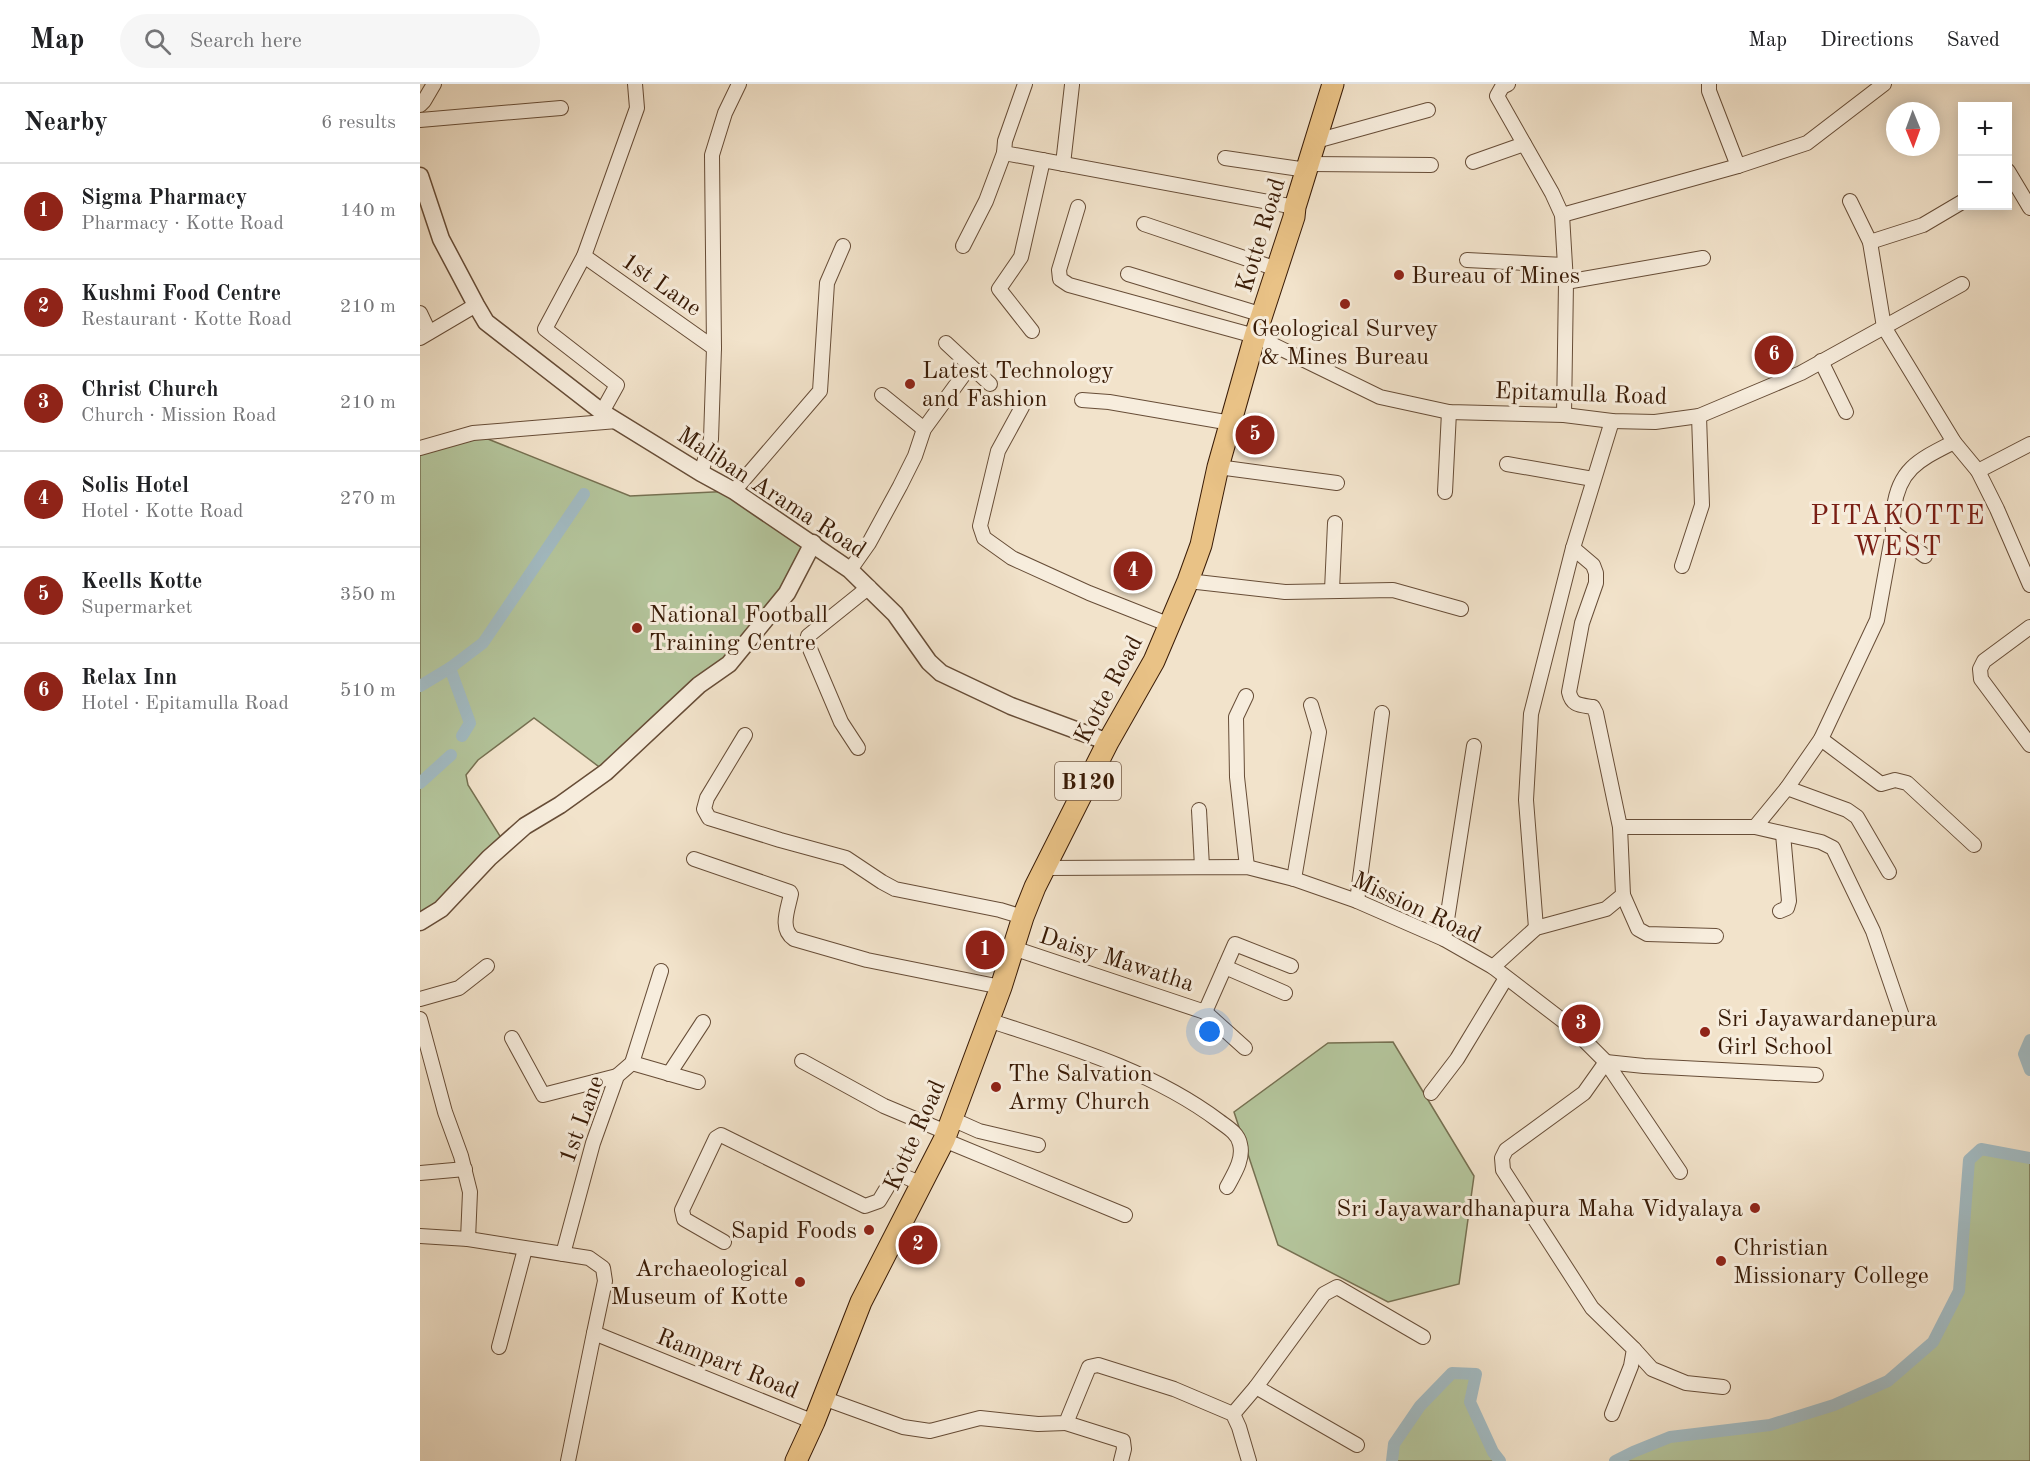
<!DOCTYPE html>
<meta charset="utf-8">
<style>
:root{--surface:#fff;--page:#f6f6f6;--text:#202124;--muted:#757577;--line:#e0e0e0;--accent:#8f2418}
body{margin:0;font-family:"Old Standard TT",serif;background:var(--page);color:var(--text)}
.controls{position:absolute;right:18px;top:18px;display:grid;overflow:hidden;border-radius:0px;box-shadow:0 3px 15px #0003}
.controls button{width:54px;height:54px;display:grid;place-items:center;padding:0;border:0;border-bottom:2px solid var(--line);background:var(--surface);color:var(--text);font:30px sans-serif}
.compass{position:absolute;left:1466px;top:18px;width:54px;height:54px;border-radius:50%;background:var(--surface);box-shadow:0 3px 15px #0003;rotate:179deg}
.you{position:absolute;left:790px;top:948px;width:21px;height:21px;margin:-15px;border:4px solid #fff;border-radius:50%;background:#1a73e8;box-shadow:0 0 0 9px #1a73e833}
.badge{display:grid;place-items:center;width:39px;height:39px;border-radius:50%;background:var(--accent);color:#fff;font-size:20px;font-weight:700}
.pin{position:absolute;translate:-50% -50%;border:3px solid #fff;box-shadow:0 2px 6px #0006}
.list{margin:0;padding:0;list-style:none}
h2{display:flex;justify-content:space-between;align-items:center;height:78px;margin:0;padding:0 24px;font-size:26px}
h2 small{font-size:20px;font-weight:400;color:var(--muted)}
.list li{display:grid;grid-template-columns:39px 1fr auto;gap:18px;align-items:center;box-sizing:border-box;height:96px;padding:0 24px;border-top:2px solid var(--line)}
.list b{display:block;font-size:22px;white-space:nowrap}
.list p{margin:0;font-size:20px;white-space:nowrap;color:var(--muted)}
.list em{font-size:20px;font-style:normal;color:var(--muted)}
.icon{flex:none;width:33px;height:33px;fill:none;stroke:currentColor;stroke-width:2;stroke-linecap:round;stroke-linejoin:round}
.map{position:relative;flex:none;width:1610px;height:1377px;overflow:hidden}
header{display:flex;align-items:center;gap:36px;box-sizing:border-box;height:84px;padding:0 30px;background:var(--surface);border-bottom:2px solid var(--line)}
header strong{font-size:28px}
nav{display:flex;gap:33px;margin-inline-start:auto;font-size:21px}
.search{width:420px;height:54px;background:var(--page);display:flex;align-items:center;gap:15px;box-sizing:border-box;padding:0 21px;border-radius:33px;color:var(--muted);font-size:22px}
main{display:flex}
aside{flex:1;background:var(--surface)}
.map>svg:first-child{display:block}
.green{fill:#b4c59c;stroke:#767051;stroke-width:1.5}
.lines{fill:none;stroke-linecap:round;stroke-linejoin:round}
.canal{stroke:#a2bbc3;stroke-width:12}
.minor-casing{stroke:#674d37;stroke-width:16}
.tertiary-casing{stroke:#674d37;stroke-width:19}
.primary-casing{stroke:#391b06;stroke-width:23}
.minor{stroke:#f7eddd;stroke-width:14}
.tertiary{stroke:#f7eddd;stroke-width:16}
.primary{stroke:#e9c286;stroke-width:21}
.poi-dot{fill:#8f2418;stroke:#f7eddd;stroke-width:2}
.labels{text-anchor:middle;stroke-width:6;stroke-linejoin:round;paint-order:stroke}
.shield{fill:#f7eddd;stroke:#725a46;stroke-width:1.5}
.shield-label{font-size:22px;font-weight:bold;fill:#391b06}
.street-label{font-size:24px;fill:#391b06;stroke:#f7eddd}
.poi-label{font-size:24px;fill:#391b06;stroke:#f7eddd;text-anchor:start}
.quarter-label{font-size:27px;letter-spacing:1.5px;fill:#7a1f14;stroke:#f7eddd}
</style>
<header>
<strong>Map</strong>
<div class="search"><svg class="icon" aria-label="search" viewBox="0 0 24 24"><circle cx="10" cy="10" r="6"/><path d="M15 15l6 6"/></svg>Search here</div>
<nav><a>Map</a><a>Directions</a><a>Saved</a></nav>
</header>
<main>
<aside>
<h2>Nearby<small>6 results</small></h2>
<ul class="list">
<li><span class="badge">1</span><div><b>Sigma Pharmacy</b><p>Pharmacy · Kotte Road</p></div><em>140 m</em></li>
<li><span class="badge">2</span><div><b>Kushmi Food Centre</b><p>Restaurant · Kotte Road</p></div><em>210 m</em></li>
<li><span class="badge">3</span><div><b>Christ Church</b><p>Church · Mission Road</p></div><em>210 m</em></li>
<li><span class="badge">4</span><div><b>Solis Hotel</b><p>Hotel · Kotte Road</p></div><em>270 m</em></li>
<li><span class="badge">5</span><div><b>Keells Kotte</b><p>Supermarket</p></div><em>350 m</em></li>
<li><span class="badge">6</span><div><b>Relax Inn</b><p>Hotel · Epitamulla Road</p></div><em>510 m</em></li>
</ul>
</aside>
<div class="map">
<svg width="1610" height="1377" viewBox="0 0 1610 1377">
<rect width="100%" height="100%" fill="#f2e3cb"/>
<filter id="stains"><feTurbulence type="fractalNoise" baseFrequency=".00333" numOctaves="4"/><feColorMatrix values="0 0 0 0 .2 0 0 0 0 .09 0 0 0 0 .02 0 0 0 .5 -.17"/></filter>
<radialGradient id="worn" r=".72"><stop offset=".6" stop-color="#630" stop-opacity="0"/><stop offset="1" stop-color="#630" stop-opacity=".3"/></radialGradient>
<!-- green -->
<g class="green">
<polygon points="53,349 210,412 314,407 393,459 309,580 186,688 114,634 58,676 46,691 48,701 85,760 0,838 0,364"/>
<polygon points="973,958 1054,1092 1039,1200 968,1218 858,1161 814,1028 908,959"/>
<polygon points="1561,1065 1610,1074 1610,1377 1195,1377 1213,1368 1250,1353 1350,1341 1414,1321 1468,1296 1513,1258 1539,1207 1549,1076"/>
<polygon points="1032,1289 1056,1290 1050,1318 1073,1368 1080,1377 972,1377 974,1360 1000,1322"/>
</g>
<g class="lines">
<!-- canal -->
<g class="canal">
<polyline points="30,584 50,639 42,652"/>
<polyline points="0,602 30,584 63,559 164,410"/>
<polyline points="0,699 31,671"/>
<polyline points="1610,956 1604,970 1610,986"/>
<polyline points="972,1377 974,1360 1000,1322 1032,1289 1056,1290 1050,1318 1073,1368 1080,1377"/>
<polyline points="1195,1377 1213,1368 1250,1353 1350,1341 1414,1321 1468,1297 1513,1258 1539,1207 1549,1076 1561,1065 1610,1074"/>
</g>
<!-- minor casing -->
<g class="minor-casing">
<g id="minor">
<polyline points="605,0 585,57 584,69 875,123"/>
<polyline points="1088,0 1082,3 1077,12 1132,109 1142,131 1146,198 1144,331"/>
<polyline points="1289,0 1289,7 1318,82"/>
<polyline points="0,21 4,17 14,0"/>
<polyline points="0,36 141,24"/>
<polyline points="896,57 1008,26"/>
<polyline points="805,74 887,86"/>
<polyline points="1053,78 1104,60"/>
<polyline points="643,80 652,1"/>
<polyline points="890,80 1011,81"/>
<polyline points="1588,87 1610,124"/>
<polyline points="1430,117 1450,158 1464,243 1534,358 1558,387 1577,425 1610,501"/>
<polyline points="658,123 639,186 640,195 649,201 835,252 960,313 1029,328 1144,331 1192,337 1235,338 1279,332 1381,289 1542,200"/>
<polyline points="1142,131 1318,82 1387,59 1464,0"/>
<polyline points="724,140 857,185"/>
<polyline points="1450,158 1503,141 1542,118"/>
<polyline points="543,162 566,117 584,69"/>
<polyline points="164,172 294,264"/>
<polyline points="1047,176 1144,181"/>
<polyline points="708,190 843,231"/>
<polyline points="1146,198 1283,174"/>
<polyline points="0,229 9,248"/>
<polyline points="612,247 579,205 601,173 623,76"/>
<polyline points="0,254 56,221"/>
<polyline points="526,259 570,300"/>
<polyline points="1401,277 1426,328"/>
<polyline points="462,311 504,345"/>
<polyline points="662,316 689,318 811,339"/>
<polyline points="602,323 578,367 560,442 564,454 592,474 669,509 750,541"/>
<polyline points="182,328 197,301 125,245 164,172 217,24 215,0"/>
<polyline points="0,364 53,349 197,337"/>
<polyline points="1087,380 1173,395"/>
<polyline points="798,383 917,399"/>
<polyline points="1558,387 1610,360"/>
<polyline points="281,389 291,355 294,264 292,71 305,29 319,0"/>
<polyline points="314,407 400,307 407,199 423,162"/>
<polyline points="1025,408 1029,328"/>
<polyline points="1473,448 1457,536 1401,655 1367,704 1335,743 1401,758 1413,764 1453,847 1483,935"/>
<path d="M1153 464 1173 481 1176 489V499L1162 539 1149 608C1152 622 1160 621 1173 623L1176 629 1200 743"/>
<path d="M1505 472 1473 448C1472 439 1473 432 1474 424 1479 384 1501 375 1534 358"/>
<polyline points="1262,482 1282,421 1279,332"/>
<polyline points="430,486 449,459 480,402 495,372 504,345 550,282"/>
<polyline points="768,497 865,508 973,506 1041,525"/>
<polyline points="912,506 915,439"/>
<polyline points="1610,543 1564,577 1560,585 1561,595 1610,661"/>
<polyline points="826,612 816,633 817,693 827,783"/>
<polyline points="325,651 287,714 284,725 289,734 360,756 426,774 462,798 475,805 580,826 603,833"/>
<polyline points="1401,655 1461,700 1475,696 1487,699 1554,761"/>
<polyline points="438,664 421,638 387,558 388,552 449,503"/>
<polyline points="1367,704 1427,726 1437,733 1469,788"/>
<polyline points="779,726 782,783"/>
<path d="M274 775 370 808 371 810C368 825 359 845 374 855L447 876 581 903"/>
<polyline points="625,784 827,783 874,795 937,817 1024,855 1073,883 1151,943 1186,978 1260,1088"/>
<polyline points="874,795 899,648 891,621"/>
<polyline points="1203,811 1218,845 1227,850 1296,852"/>
<polyline points="937,817 962,629"/>
<polyline points="1360,827 1367,824 1369,817 1363,750"/>
<polyline points="1116,844 1106,716 1111,630 1153,464 1192,337"/>
<polyline points="1024,855 1054,662"/>
<polyline points="593,864 785,928 815,860 871,882"/>
<polyline points="805,883 865,909"/>
<polyline points="1073,883 1116,844 1186,825 1203,811 1200,743 1335,743"/>
<polyline points="0,915 39,904 67,882"/>
<polyline points="785,928 825,964"/>
<polyline points="0,935 25,1028 41,1072 50,1108 48,1155"/>
<path d="M568 936C647 962 731 986 799 1037 807 1043 818 1049 820 1060 824 1075 814 1090 807 1103"/>
<polyline points="92,954 123,1011 197,992"/>
<polyline points="382,977 464,1022 526,1048"/>
<polyline points="212,979 278,998"/>
<polyline points="249,990 283,938"/>
<polyline points="1011,1009 1037,975 1086,894"/>
<polyline points="532,1035 559,1047 618,1061"/>
<polyline points="524,1056 705,1131"/>
<polyline points="0,1089 45,1085"/>
<polyline points="0,1152 48,1155 169,1174 183,1184 185,1197 174,1249 394,1338"/>
<polyline points="304,1158 264,1135 262,1126 296,1054 301,1051 445,1122 459,1117 474,1092 481,1091 502,1100"/>
<polyline points="143,1170 173,1059 197,992 212,979 241,887"/>
<polyline points="79,1263 105,1165"/>
<polyline points="1214,1265 1232,1285 1266,1299 1303,1303"/>
<polyline points="403,1314 483,1343 510,1347 560,1334 618,1340 646,1339 669,1283 678,1281 754,1305 813,1330 819,1343 829,1377"/>
<polyline points="813,1330 836,1303"/>
<polyline points="1192,1330 1211,1282 1214,1265 1172,1224 1083,1086 1082,1074 1086,1066 1164,1009 1186,978 1224,982 1396,991"/>
<polyline points="646,1339 703,1357 704,1365 701,1377"/>
<polyline points="937,1361 836,1303 904,1210 917,1203 1003,1253"/>
<polyline points="148,1377 174,1249"/>
</g>
</g>
<!-- tertiary casing -->
<g class="tertiary-casing">
<g id="tertiary">
<polyline points="0,92 21,155 56,221 66,238 182,328 281,389 314,407 430,486 475,530 509,578 521,589 591,622 688,658"/>
<polyline points="0,838 21,825 69,774 105,742 140,721 186,688 279,601 309,580 367,509 393,459"/>
</g>
</g>
<!-- primary casing -->
<g class="primary-casing">
<polyline id="primary" points="376,1377 394,1338 441,1218 524,1056 581,903 603,833 615,803 688,658 734,577 768,497 781,461 798,383 835,252 874,133 875,123 913,0"/>
</g>
<!-- minor -->
<use href="#minor" class="minor"/>
<!-- tertiary -->
<use href="#tertiary" class="tertiary"/>
<!-- primary -->
<use href="#primary" class="primary"/>
</g>
<!-- markers -->
<g class="poi-dot">
<circle cx="979" cy="191" r="6"/>
<circle cx="925" cy="220" r="6"/>
<circle cx="490" cy="300" r="6"/>
<circle cx="217" cy="544" r="6"/>
<circle cx="1285" cy="948" r="6"/>
<circle cx="576" cy="1003" r="6"/>
<circle cx="1335" cy="1124" r="6"/>
<circle cx="449" cy="1146" r="6"/>
<circle cx="1301" cy="1177" r="6"/>
<circle cx="380" cy="1198" r="6"/>
</g>
<g class="labels">
<!-- shield labels -->
<rect class="shield" x="635" y="678" width="66" height="38" rx="4.5"/>
<g class="shield-label">
<text x="668" y="705">B120</text>
</g>
<!-- street labels -->
<g class="street-label">
<text transform="translate(840 151) rotate(-73)" y="8">Kotte Road</text>
<text transform="translate(242 200) rotate(35)" y="8">1st Lane</text>
<text transform="translate(1161 309) rotate(2)" y="8">Epitamulla Road</text>
<text transform="translate(352 408) rotate(33)" y="8">Maliban Arama Road</text>
<text transform="translate(688 605) rotate(-62)" y="8">Kotte Road</text>
<text transform="translate(997 823) rotate(25)" y="8">Mission Road</text>
<text transform="translate(697 875) rotate(18)" y="8">Daisy Mawatha</text>
<text transform="translate(161 1035) rotate(-70)" y="8">1st Lane</text>
<text transform="translate(494 1051) rotate(-66)" y="8">Kotte Road</text>
<text transform="translate(308 1279) rotate(22)" y="8">Rampart Road</text>
</g>
<!-- poi labels -->
<g class="poi-label">
<text x="991" y="199">Bureau of Mines</text>
<text x="925" y="252" text-anchor="middle">Geological Survey<tspan x="925" dy="28">&amp; Mines Bureau</tspan></text>
<text x="502" y="294">Latest Technology<tspan x="502" dy="28">and Fashion</tspan></text>
<text x="229" y="538">National Football<tspan x="229" dy="28">Training Centre</tspan></text>
<text x="1297" y="942">Sri Jayawardanepura<tspan x="1297" dy="28">Girl School</tspan></text>
<text x="588" y="997">The Salvation<tspan x="588" dy="28">Army Church</tspan></text>
<text x="1323" y="1132" text-anchor="end">Sri Jayawardhanapura Maha Vidyalaya</text>
<text x="437" y="1154" text-anchor="end">Sapid Foods</text>
<text x="1313" y="1171">Christian<tspan x="1313" dy="28">Missionary College</tspan></text>
<text x="368" y="1192" text-anchor="end">Archaeological<tspan x="368" dy="28">Museum of Kotte</tspan></text>
</g>
<!-- quarter labels -->
<g class="quarter-label">
<text x="1478" y="440">PITAKOTTE<tspan x="1478" dy="31">WEST</tspan></text>
</g>
</g>
<rect width="100%" height="100%" filter="url(#stains)"/>
<rect width="100%" height="100%" fill="url(#worn)"/>
</svg>
<div class="controls">
<button>+</button>
<button>−</button>
</div>
<svg class="compass" viewBox="-18 -18 36 36"><path d="M0-13l5 13h-10z" fill="#e53935"/><path d="M0 13l5-13h-10z" fill="#757577"/></svg>
<div class="you"></div>
<div class="pin badge" style="left:565px;top:866px">1</div>
<div class="pin badge" style="left:498px;top:1161px">2</div>
<div class="pin badge" style="left:1161px;top:940px">3</div>
<div class="pin badge" style="left:713px;top:487px">4</div>
<div class="pin badge" style="left:835px;top:351px">5</div>
<div class="pin badge" style="left:1354px;top:271px">6</div>
</div>
</main>
